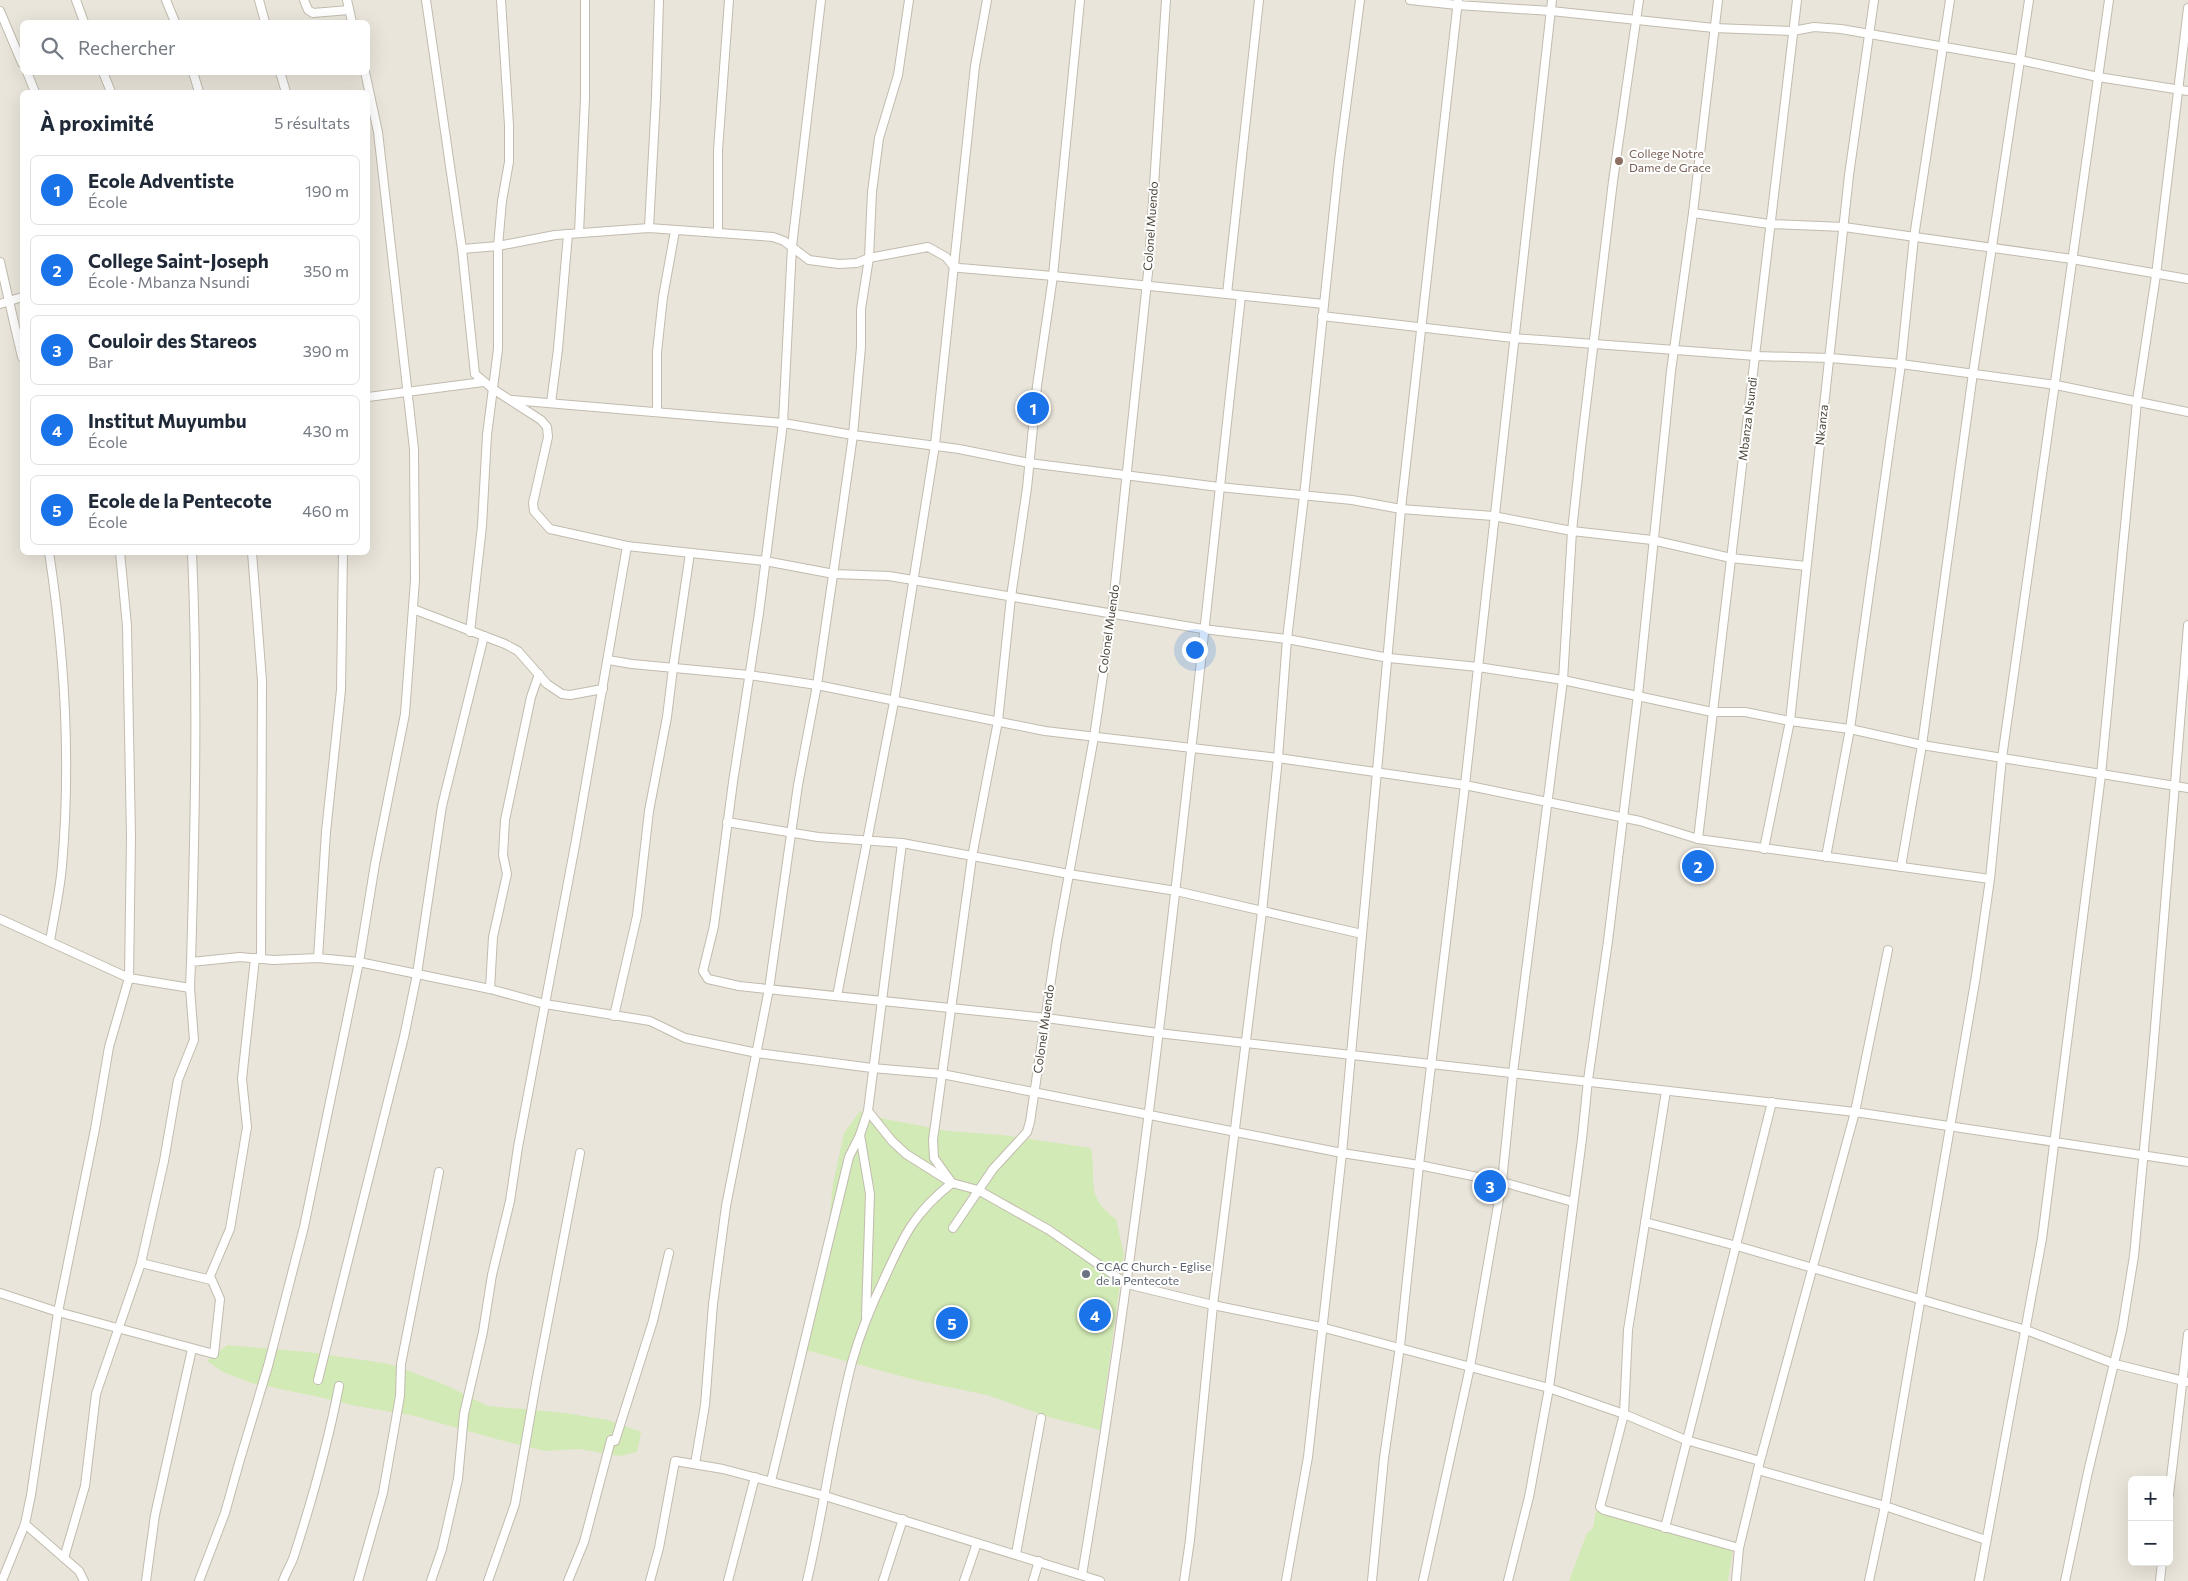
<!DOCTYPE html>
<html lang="fr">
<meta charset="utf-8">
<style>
:root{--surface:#fff;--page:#f2f2f3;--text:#1f2937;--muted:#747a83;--line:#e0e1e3;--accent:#1a73e8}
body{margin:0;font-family:Commissioner,sans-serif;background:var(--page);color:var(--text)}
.controls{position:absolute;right:15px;bottom:15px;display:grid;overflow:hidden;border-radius:8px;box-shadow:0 5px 20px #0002}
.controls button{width:45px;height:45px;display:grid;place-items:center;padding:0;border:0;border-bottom:1px solid var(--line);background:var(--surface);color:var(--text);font:25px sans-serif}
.you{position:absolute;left:1194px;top:649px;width:18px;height:18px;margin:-12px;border:4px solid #fff;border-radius:50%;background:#1a73e8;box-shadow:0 0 0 8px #1a73e833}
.badge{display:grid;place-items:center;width:32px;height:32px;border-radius:50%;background:var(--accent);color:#fff;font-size:16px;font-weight:700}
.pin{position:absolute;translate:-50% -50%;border:2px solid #fff;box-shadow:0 1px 5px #0006}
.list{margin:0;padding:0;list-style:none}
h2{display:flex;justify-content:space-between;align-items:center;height:65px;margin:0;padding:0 20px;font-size:21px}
h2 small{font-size:16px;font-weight:400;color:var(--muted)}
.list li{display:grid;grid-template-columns:32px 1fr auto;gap:15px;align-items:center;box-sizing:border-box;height:70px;margin:0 10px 10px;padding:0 10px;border:1px solid var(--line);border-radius:8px}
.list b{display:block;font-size:19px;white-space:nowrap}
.list p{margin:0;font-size:16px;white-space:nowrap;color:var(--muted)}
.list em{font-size:16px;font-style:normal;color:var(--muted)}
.icon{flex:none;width:28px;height:28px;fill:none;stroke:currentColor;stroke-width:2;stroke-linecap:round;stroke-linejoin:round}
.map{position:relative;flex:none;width:2188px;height:1581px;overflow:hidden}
.search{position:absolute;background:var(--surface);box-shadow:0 5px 20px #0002;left:20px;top:20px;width:350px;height:55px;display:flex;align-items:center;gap:12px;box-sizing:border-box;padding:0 18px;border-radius:8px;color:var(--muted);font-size:19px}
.panel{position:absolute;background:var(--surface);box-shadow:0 5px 20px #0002;left:20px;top:90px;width:350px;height:465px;border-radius:8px}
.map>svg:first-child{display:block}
.residential{fill:#eae5da;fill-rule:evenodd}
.green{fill:#d2eab5}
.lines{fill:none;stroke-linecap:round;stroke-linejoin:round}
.street-casing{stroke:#c2bbae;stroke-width:10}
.street{stroke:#fff;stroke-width:8}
.education-dot{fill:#8d6e63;stroke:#fff;stroke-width:2}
.worship-dot{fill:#6b7280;stroke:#fff;stroke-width:2}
.labels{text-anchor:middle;stroke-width:4;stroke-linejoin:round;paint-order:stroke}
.education-label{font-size:12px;fill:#785e54;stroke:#fff;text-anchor:start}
.street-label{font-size:12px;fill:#4b4439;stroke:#fff}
.worship-label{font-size:12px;fill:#5b616d;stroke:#fff;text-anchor:start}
</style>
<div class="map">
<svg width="2188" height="1581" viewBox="0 0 2188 1581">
<rect width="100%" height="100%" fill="#f6f3ec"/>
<!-- residential -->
<path class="residential" d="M0 0H2188V1581H0ZM22 22H368V72H22ZM22 92H368V552H22ZM2132 1480H2169V1562H2132Z"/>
<!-- green -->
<g class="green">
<path d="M860 1111 885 1119 948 1131 1002 1135 1091 1148C1097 1181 1084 1196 1116 1219L1124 1255 1100 1430 1049 1417 987 1395 915 1380 798 1348 828 1231 833 1184 844 1133Z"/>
<polygon points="227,1345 308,1352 390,1364 443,1384 488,1406 565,1413 608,1420 641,1432 637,1452 619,1456 579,1449 545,1451 500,1440 415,1416 351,1405 319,1397 251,1383 223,1372 207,1361"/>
<polygon points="1596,1511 1733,1549 1728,1581 1569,1581 1587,1533 1593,1528"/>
</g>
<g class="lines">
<!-- street casing -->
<g class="street-casing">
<g id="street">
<polyline points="76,0 84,22"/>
<polyline points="166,0 175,22"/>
<polyline points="259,0 265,22"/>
<polyline points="304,0 308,10 313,13 349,10"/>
<polyline points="347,0 352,22"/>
<polyline points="426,0 462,249 475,374 493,389 541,420 547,427 548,437 533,503 534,511 550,529 627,546 576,840 518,1147 510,1201 492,1275 483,1332 464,1414 458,1479 442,1549 431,1581"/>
<polyline points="821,0 792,246 783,423 759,613 733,782 714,926 703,971 708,979 739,986 1046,1018 1158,1033 1855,1112 2188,1162"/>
<polyline points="1410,0 1457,5 1551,11 1714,28 1793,31 1814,27 1841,29 2020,60 2098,77 2188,91"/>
<polyline points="0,11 22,63"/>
<polyline points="27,72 35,92"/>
<polyline points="103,72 111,92"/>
<polyline points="193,72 199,92"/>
<polyline points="280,72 286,92"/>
<polyline points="1693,213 1769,224 1844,227 2072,259 2188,279"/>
<polyline points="649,228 656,97 659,0"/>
<polyline points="579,233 585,98 585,0"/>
<polyline points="718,233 718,150 729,0"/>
<polyline points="462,249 498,246 555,235 649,228 773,237 784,241 809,260 839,264 857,263 869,258 928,247 946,257 954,267 960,268 1053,276 1324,304"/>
<polyline points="0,262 22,357"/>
<polyline points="1227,294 1259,0"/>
<polyline points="0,304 22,297"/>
<polyline points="1322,316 1513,338 1756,356 1830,358 1901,364 2056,385 2188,412"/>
<polyline points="368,397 483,382"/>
<polyline points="512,400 783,423 853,435 959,449 1029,463 1219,487 1352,500 1401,509 1493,516 1572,531 1652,540 1731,558 1806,566"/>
<polyline points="551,403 558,349 568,234"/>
<polyline points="657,412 657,352 663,297 675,231"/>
<polyline points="627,546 765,561 834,574 889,576 1203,629 1287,639 1389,658 1478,667 1563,680 1712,712 1745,712 1790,721 1850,729 1922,745 2188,788"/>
<path d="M49 552C65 656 71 761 62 866 60 891 54 916 50 941"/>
<polyline points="252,552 262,681 261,959"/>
<polyline points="413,609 505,644 518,651 547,684 562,694 570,695 603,689"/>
<polyline points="470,632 482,526 487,435 498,349 498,246 502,201 509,162 509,125 501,0"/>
<polyline points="608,660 632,664 749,675 817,685 1045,731 1278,758 1465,785 1640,821 1698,839 1990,879"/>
<polyline points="727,822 818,837 902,843 1069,874 1176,891 1362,934"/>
<polyline points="1698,839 1797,0"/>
<polyline points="902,843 868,1111 892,1141 906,1154 952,1183 978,1190 1049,1230 1127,1284 1213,1305 1321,1327 1549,1388 1624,1414 1686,1440 1760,1461"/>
<polyline points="1764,849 1790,721 1849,175 1874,0"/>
<polyline points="1826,857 1850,729 1901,364 1914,237 1950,0"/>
<polyline points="1901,867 1922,745 1973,373 2029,0"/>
<polyline points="0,919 129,978 190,988"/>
<polyline points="318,958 326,832 341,690 343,552"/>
<path d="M191 962C195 826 198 689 192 552"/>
<polyline points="490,989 493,937 507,874 503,855 505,820 531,697 539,674"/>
<polyline points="837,996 894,702 935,445 975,66 987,0"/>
<polyline points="614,1016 637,916 649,811 667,717 673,668 690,553"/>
<polyline points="1666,1091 1628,1330 1624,1414 1600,1507 1604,1510 1739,1548"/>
<polyline points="1645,1222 1737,1246 2026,1330 2115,1364 2188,1382"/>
<polyline points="953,1228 993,1169 1027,1132 1030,1122 1057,940 1094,737 1112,613 1149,263 1166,0"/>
<polyline points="141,1263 211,1280"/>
<polyline points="0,1293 58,1312 214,1354 220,1299 210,1276 230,1229 247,1127 242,1079 255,958"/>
<polyline points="866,1316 870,1194 860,1135 868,1111"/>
<polyline points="318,1380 404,1037 417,974 442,806 484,636"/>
<polyline points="615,1441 653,1321 669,1253"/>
<polyline points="695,1464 705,1405 713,1304 726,1206 769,989 798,785 817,685 842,513 853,435 861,347 861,309 869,258 872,192 879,138 898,75 909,0"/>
<polyline points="1758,1470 1885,1506 1986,1540"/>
<polyline points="771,1481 849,1157 860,1135"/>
<polyline points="2169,1495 2188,1334"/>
<polyline points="25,1524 79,1571 84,1581"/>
<polyline points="1665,1528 1772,1102"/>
<polyline points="1016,1554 1041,1418"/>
<polyline points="64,1558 85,1486 96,1394 141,1263 164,1161 178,1080 194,1040 190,988 191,962 240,957 273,960 318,958 359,962 490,989 545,1004 650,1021 685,1038 757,1053 872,1068 942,1074 1342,1153 1419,1165 1502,1182 1573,1202"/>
<path d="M1082 1575C1153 1151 1193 723 1241 296"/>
<polyline points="2,1581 25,1524 31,1495 58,1312 95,1129 109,1047 129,978 131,837 127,626 120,552"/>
<polyline points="146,1581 155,1515 192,1349"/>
<polyline points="199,1581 225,1513 239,1463 268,1366 304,1227 359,962 375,864 405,714 415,580 414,449 378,132 365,72"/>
<path d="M283 1581C286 1572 291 1565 294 1556 312 1500 328 1444 339 1386"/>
<polyline points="358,1581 383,1493 400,1396 401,1364 439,1172"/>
<polyline points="488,1581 515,1504 536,1383 580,1153"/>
<polyline points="568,1581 584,1542 611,1440"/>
<polyline points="650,1581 659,1548 675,1461 723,1469 825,1496 1100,1581"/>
<polyline points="728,1581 755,1477"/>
<path d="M807 1581C824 1509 833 1434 852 1362 860 1333 872 1304 885 1277 904 1235 915 1212 952 1183L934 1158 933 1140 972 857 998 721 1011 597 1027 488 1037 386 1053 276 1080 0"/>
<polyline points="883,1581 903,1519"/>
<polyline points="964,1581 977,1543"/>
<polyline points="1033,1581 1039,1561"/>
<polyline points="1184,1581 1190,1540 1213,1305 1262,912 1278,758 1287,639 1304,496 1339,161 1360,0"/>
<polyline points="1286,1581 1308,1457 1342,1153 1401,509 1458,0"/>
<polyline points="1372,1581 1384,1458 1400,1346 1419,1165 1465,785 1552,0"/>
<polyline points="1423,1581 1470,1367 1502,1182 1513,1073 1563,680 1572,531 1581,448 1613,181 1639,0"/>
<polyline points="1508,1581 1529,1497 1549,1388 1582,1139 1588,1080 1608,941 1638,695 1671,371 1693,213 1718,0"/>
<polyline points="1736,1581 1739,1548 1760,1461 1855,1112 1888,950"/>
<polyline points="1869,1581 1885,1506 1976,976 1990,879 2002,758 2109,0"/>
<polyline points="1979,1581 2042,1239 2101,775 2137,401 2156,275 2188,8"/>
<polyline points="2065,1581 2088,1472 2122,1330 2134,1256 2152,1064 2188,625"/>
<polyline points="2160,1581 2162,1562"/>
</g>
</g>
<!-- street -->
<use href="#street" class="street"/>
</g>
<!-- markers -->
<circle class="education-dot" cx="1619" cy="161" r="5"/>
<circle class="worship-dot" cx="1086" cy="1274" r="5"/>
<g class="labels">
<!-- education labels -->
<g class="education-label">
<text x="1629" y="158">College Notre<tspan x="1629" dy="14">Dame de Grace</tspan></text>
</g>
<!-- street labels -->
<g class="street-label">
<text transform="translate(1151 226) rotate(-86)" y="4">Colonel Muendo</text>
<text transform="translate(1748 419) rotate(-83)" y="4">Mbanza Nsundi</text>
<text transform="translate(1822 425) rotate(-84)" y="4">Nkanza</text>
<text transform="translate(1109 629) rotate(-82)" y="4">Colonel Muendo</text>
<text transform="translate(1044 1029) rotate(-82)" y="4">Colonel Muendo</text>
</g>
<!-- worship labels -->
<g class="worship-label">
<text x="1096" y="1271">CCAC Church - Eglise<tspan x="1096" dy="14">de la Pentecote</tspan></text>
</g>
</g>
</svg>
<div class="controls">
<button>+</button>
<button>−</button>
</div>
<div class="you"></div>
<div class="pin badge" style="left:1033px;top:408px">1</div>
<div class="pin badge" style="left:1698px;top:866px">2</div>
<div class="pin badge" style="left:1490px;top:1186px">3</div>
<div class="pin badge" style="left:1095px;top:1315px">4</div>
<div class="pin badge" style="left:952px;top:1323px">5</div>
<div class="search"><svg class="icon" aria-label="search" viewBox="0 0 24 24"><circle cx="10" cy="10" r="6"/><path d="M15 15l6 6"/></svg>Rechercher</div>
<section class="panel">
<h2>À proximité<small>5 résultats</small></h2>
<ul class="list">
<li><span class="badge">1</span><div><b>Ecole Adventiste</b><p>École</p></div><em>190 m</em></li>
<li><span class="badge">2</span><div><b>College Saint-Joseph</b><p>École · Mbanza Nsundi</p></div><em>350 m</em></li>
<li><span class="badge">3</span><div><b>Couloir des Stareos</b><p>Bar</p></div><em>390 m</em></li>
<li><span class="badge">4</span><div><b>Institut Muyumbu</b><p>École</p></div><em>430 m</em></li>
<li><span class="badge">5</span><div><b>Ecole de la Pentecote</b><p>École</p></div><em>460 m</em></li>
</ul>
</section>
</div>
